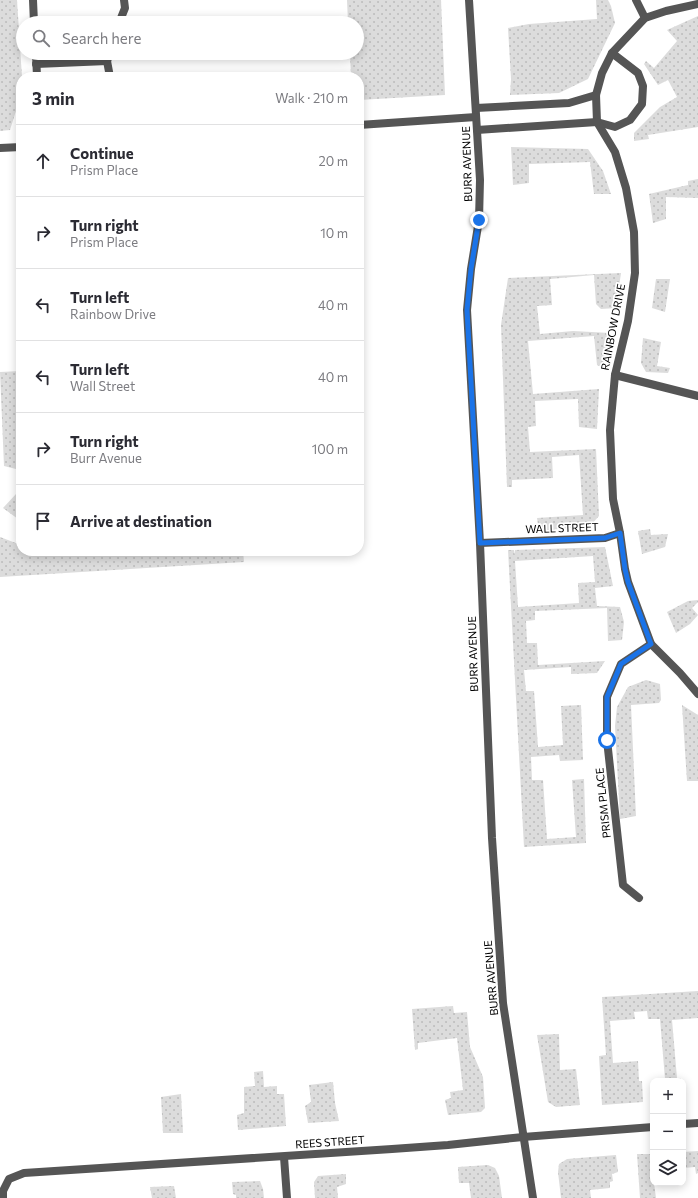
<!DOCTYPE html>
<meta charset="utf-8">
<style>
:root{--surface:#fff;--page:#f7f7f7;--text:#2b2b33;--muted:#7c7c81;--line:#e1e1e2}
body{margin:0;font-family:Commissioner,sans-serif;background:var(--page);color:var(--text)}
.controls{position:absolute;right:12px;bottom:12px;display:grid;overflow:hidden;border-radius:8px;box-shadow:0 2px 10px #0003}
.controls button{width:36px;height:36px;display:grid;place-items:center;padding:0;border:0;border-bottom:1px solid var(--line);background:var(--surface);color:var(--text);font:20px sans-serif}
.stop{position:absolute;width:12px;height:12px;margin:-9px;border:3px solid #1a73e8;border-radius:50%;background:#fff}
.stop.end{background:#1a73e8;border-color:#fff;box-shadow:0 1px 4px #0008}
.list{margin:0;padding:0;list-style:none}
h2{display:flex;justify-content:space-between;align-items:center;height:52px;margin:0;padding:0 16px;font-size:17px}
h2 small{font-size:13px;font-weight:400;color:var(--muted)}
.list li{display:grid;grid-template-columns:26px 1fr auto;gap:12px;align-items:center;box-sizing:border-box;height:72px;padding:0 16px;border-top:1px solid var(--line)}
.list b{display:block;font-size:15px;white-space:nowrap}
.list p{margin:0;font-size:13px;white-space:nowrap;color:var(--muted)}
.list em{font-size:13px;font-style:normal;color:var(--muted)}
.icon{flex:none;width:22px;height:22px;fill:none;stroke:currentColor;stroke-width:2;stroke-linecap:round;stroke-linejoin:round}
.map{position:relative;flex:none;width:698px;height:1198px;overflow:hidden}
.search{position:absolute;background:var(--surface);box-shadow:0 2px 10px #0003;left:16px;top:16px;width:348px;height:44px;display:flex;align-items:center;gap:10px;box-sizing:border-box;padding:0 14px;border-radius:22px;color:var(--muted);font-size:15px}
.panel{position:absolute;background:var(--surface);box-shadow:0 2px 10px #0003;left:16px;top:72px;width:348px;height:484px;border-radius:16px}
.map>svg:first-child{display:block}
.grass{fill:url(#grass-dots);fill-rule:evenodd}
.lines{fill:none;stroke-linecap:round;stroke-linejoin:round}
.lane{stroke:#555;stroke-width:8}
.street{stroke:#555;stroke-width:8}
.route{stroke:#1a73e8;stroke-width:5}
.labels{text-anchor:middle;stroke-width:3.5;stroke-linejoin:round;paint-order:stroke}
.street-label{font-size:11px;fill:#000;stroke:#fff}
</style>
<div class="map">
<svg width="698" height="1198" viewBox="0 0 698 1198">
<defs>
<pattern id="grass-dots" width="8" height="8" patternUnits="userSpaceOnUse"><rect width="8" height="8" fill="#dcdcdc"/><path d="M2 2h.1M6 6h.1" fill="none" stroke="#bbb" stroke-width="1.8" stroke-linecap="round"/></pattern>
</defs>
<rect width="100%" height="100%" fill="#fff"/>
<!-- grass -->
<g class="grass">
<polygon points="0,0 17,0 22,77 21,95 10,130 0,131"/>
<polygon points="347,0 441,0 445,95 359,100 359,77 351,77 350,53 357,53 357,23 348,23"/>
<polygon points="596,0 608,0 611,6 615,23 588,79 559,93 510,95 511,79 508,28 529,24 597,19"/>
<polygon points="698,16 698,127 648,135 649,139 634,141 634,133 660,107 677,97 668,80 658,85 644,64 646,61 654,68 677,41 667,30"/>
<polygon points="511,147 588,149 603,171 611,194 594,194 590,162 529,164 529,183 513,185"/>
<polygon points="698,179 698,198 666,197 666,219 653,223 649,194 688,185 688,181"/>
<polygon points="621,273 616,308 601,309 596,304 594,275 550,279 552,305 537,306 540,334 573,331 610,333 604,368 597,365 594,336 528,341 533,394 599,389 597,429 579,427 578,399 535,401 536,426 528,427 530,452 596,449 599,516 590,526 539,531 537,518 583,515 579,455 552,457 553,478 512,480 512,487 507,487 501,325 508,278"/>
<polygon points="656,279 670,279 665,312 652,308"/>
<polygon points="643,338 661,342 657,366 670,368 668,373 646,372 641,363"/>
<polygon points="21,371 21,520 18,519 3,508 16,494 16,469 4,466 0,372"/>
<polygon points="650,529 651,535 668,534 665,547 642,554 638,531"/>
<polygon points="0,537 21,545 21,551 243,551 244,562 0,577"/>
<path d="M605 547 613 586 595 588 597 606 620 607 624 622 622 640 608 641 607 608 535 611V620L526 621 527 643H537L538 665 605 661 597 673 571 674V667L524 670 526 691H534L538 747 563 745 561 706 581 705 583 760 560 761 559 755 531 757 532 780H543L547 839 576 837 572 780 584 779 586 843 524 847 508 550H514L515 555V550ZM593 556 595 582 578 583 579 603 518 607 515 561Z"/>
<polygon points="698,600 698,602 692,608 698,615 690,624 676,633 667,612 688,601"/>
<polygon points="646,680 660,684 661,700 659,703 631,705 636,816 620,819 615,726 617,707 628,687"/>
<polygon points="682,705 698,715 698,781 687,781"/>
<polygon points="698,991 698,1018 672,1020 677,1078 681,1078 681,1081 660,1081 659,1080 665,1079 660,1019 648,1019 647,1011 634,1012 635,1019 610,1021 613,1063 638,1061 639,1081 642,1081 643,1102 602,1105 599,1056 606,1055 602,997"/>
<polygon points="453,1006 454,1013 467,1012 470,1047 483,1077 485,1108 481,1112 448,1115 445,1100 451,1098 450,1092 463,1090 457,1038 418,1043 418,1049 415,1050 412,1009"/>
<polygon points="559,1034 560,1070 576,1069 580,1105 556,1107 548,1102 537,1035"/>
<polygon points="263,1071 264,1087 277,1086 277,1094 284,1094 286,1126 238,1130 237,1115 244,1113 244,1087 255,1086 254,1072"/>
<polygon points="333,1082 335,1103 339,1121 308,1123 305,1106 311,1102 309,1085"/>
<polygon points="181,1094 183,1133 163,1133 161,1097"/>
<polygon points="698,1151 698,1173 696,1174 695,1167 683,1168 683,1152"/>
<polygon points="637,1154 653,1154 653,1183 654,1183 656,1198 640,1198"/>
<polygon points="616,1155 618,1172 612,1174 613,1181 610,1182 610,1188 590,1190 591,1198 561,1198 558,1172 559,1164 567,1159"/>
<polygon points="488,1165 495,1168 499,1176 502,1198 471,1198 469,1183 459,1183 458,1167"/>
<polygon points="346,1174 346,1184 337,1187 338,1198 315,1198 314,1182 318,1176"/>
<polygon points="260,1181 263,1189 264,1198 236,1198 236,1195 233,1194 232,1182"/>
<polygon points="174,1186 176,1198 152,1198 150,1187"/>
</g>
<g class="lines">
<!-- lane -->
<g class="lane">
<polyline points="33,0 34,23"/>
<polyline points="119,23 125,8 124,0"/>
<polyline points="36,53 37,77"/>
<polyline points="107,61 110,77"/>
<polyline points="36,64 107,61 110,53"/>
<polyline points="597,122 615,127 630,120 642,104 643,86 638,73 612,53"/>
<polyline points="480,543 605,538 620,533"/>
</g>
<!-- street -->
<g class="street">
<polyline points="469,0 480,180 479,220 471,269 467,310 480,543 492,838 503,1003 533,1198"/>
<polyline points="636,0 645,18"/>
<polyline points="698,4 666,11 645,18 612,53 602,73 596,95 597,122 615,152 626,188 634,232 635,273 628,321 615,375 610,430 613,499 620,533 625,569 628,582 651,644 680,673 698,694"/>
<polyline points="476,108 569,103 596,95"/>
<polyline points="359,125 476,117"/>
<polyline points="477,130 597,122"/>
<polyline points="0,148 21,147"/>
<polyline points="615,375 698,396"/>
<polyline points="639,898 623,885 607,740 607,697 621,664 651,644"/>
<polyline points="683,1124 698,1123"/>
<polyline points="284,1157 287,1198"/>
<polyline points="3,1198 3,1191 9,1179 24,1173 392,1149 448,1145 523,1137 653,1127"/>
</g>
</g>
<g class="lines">
<!-- route -->
<polyline class="route" points="479,220 471,269 467,310 480,543 605,538 620,533 625,569 628,582 651,644 621,664 607,697 607,740"/>
</g>
<g class="labels">
<!-- street labels -->
<g class="street-label">
<text transform="translate(467 164) rotate(-92)" y="4">BURR AVENUE</text>
<text transform="translate(613 327) rotate(-79)" y="4">RAINBOW DRIVE</text>
<text transform="translate(562 528) rotate(-2)" y="4">WALL STREET</text>
<text transform="translate(473 654) rotate(-92)" y="4">BURR AVENUE</text>
<text transform="translate(603 803) rotate(-96)" y="4">PRISM PLACE</text>
<text transform="translate(491 978) rotate(-95)" y="4">BURR AVENUE</text>
<text transform="translate(330 1142) rotate(-4)" y="4">REES STREET</text>
</g>
</g>
</svg>
<div class="controls">
<button>+</button>
<button>−</button>
<button><svg class="icon" aria-label="layers" viewBox="0 0 24 24"><path d="M12 4l9 5-9 5-9-5zM3 14l9 5 9-5"/></svg></button>
</div>
<div class="stop" style="left:607px;top:740px"></div>
<div class="stop end" style="left:479px;top:220px"></div>
<div class="search"><svg class="icon" aria-label="search" viewBox="0 0 24 24"><circle cx="10" cy="10" r="6"/><path d="M15 15l6 6"/></svg>Search here</div>
<section class="panel">
<h2>3 min<small>Walk · 210 m</small></h2>
<ul class="list">
<li><svg class="icon" aria-label="ahead" viewBox="0 0 24 24"><path d="M12 20V5M6 11l6-6 6 6"/></svg><div><b>Continue</b><p>Prism Place</p></div><em>20 m</em></li>
<li><svg class="icon" aria-label="right" viewBox="0 0 24 24"><path d="M7 20v-9h11M14 6l5 5-5 5"/></svg><div><b>Turn right</b><p>Prism Place</p></div><em>10 m</em></li>
<li><svg class="icon" aria-label="left" viewBox="0 0 24 24"><path d="M17 20v-9H6M10 6l-5 5 5 5"/></svg><div><b>Turn left</b><p>Rainbow Drive</p></div><em>40 m</em></li>
<li><svg class="icon" aria-label="left" viewBox="0 0 24 24"><path d="M17 20v-9H6M10 6l-5 5 5 5"/></svg><div><b>Turn left</b><p>Wall Street</p></div><em>40 m</em></li>
<li><svg class="icon" aria-label="right" viewBox="0 0 24 24"><path d="M7 20v-9h11M14 6l5 5-5 5"/></svg><div><b>Turn right</b><p>Burr Avenue</p></div><em>100 m</em></li>
<li><svg class="icon" aria-label="arrive" viewBox="0 0 24 24"><path d="M6 21V4h12l-3 4 3 4H6"/></svg><div><b>Arrive at destination</b></div></li>
</ul>
</section>
</div>
